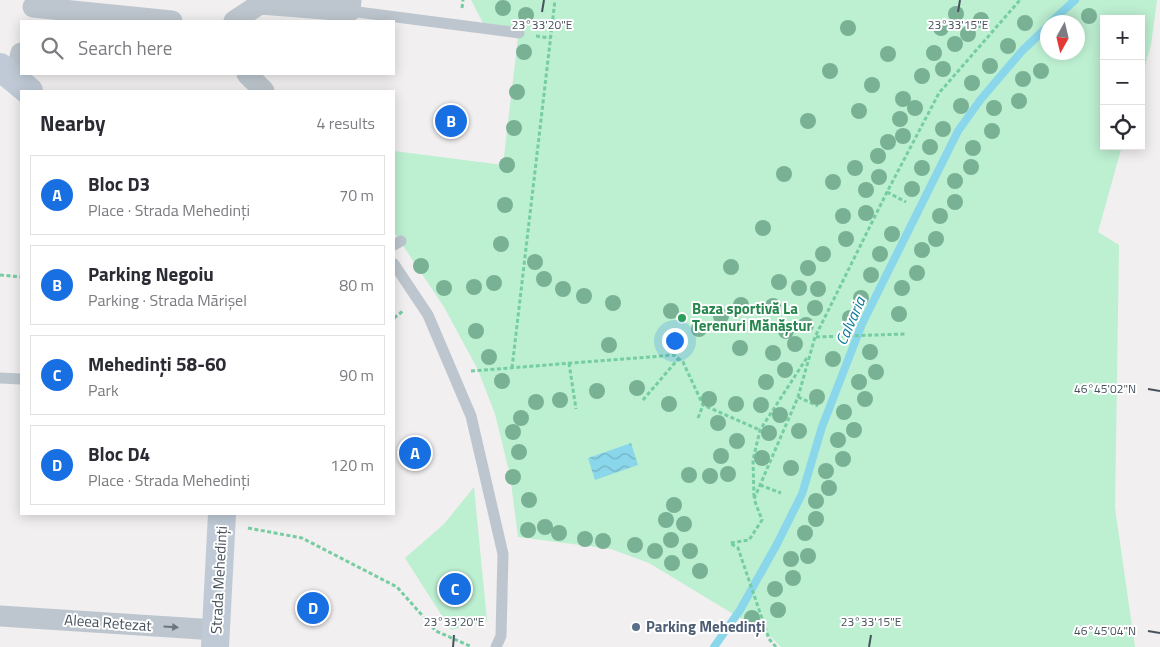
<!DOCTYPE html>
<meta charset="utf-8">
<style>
:root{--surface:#fff;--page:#f7f7f7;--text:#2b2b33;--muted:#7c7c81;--line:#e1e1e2;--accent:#186fe2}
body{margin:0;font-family:"Titillium Web",sans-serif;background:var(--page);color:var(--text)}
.controls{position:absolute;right:15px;top:15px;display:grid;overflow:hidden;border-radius:0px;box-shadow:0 2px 12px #0003}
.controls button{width:45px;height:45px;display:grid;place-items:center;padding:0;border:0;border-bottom:1px solid var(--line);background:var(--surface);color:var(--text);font:25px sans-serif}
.compass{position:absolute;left:1040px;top:15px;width:45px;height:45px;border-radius:50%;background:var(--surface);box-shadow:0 2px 12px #0003;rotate:188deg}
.you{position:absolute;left:674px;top:340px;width:18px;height:18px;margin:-12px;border:4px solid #fff;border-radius:50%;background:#1a73e8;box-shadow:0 0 0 8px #1a73e833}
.badge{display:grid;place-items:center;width:32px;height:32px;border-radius:50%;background:var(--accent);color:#fff;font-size:16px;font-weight:700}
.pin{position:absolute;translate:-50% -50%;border:2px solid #fff;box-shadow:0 1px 5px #0006}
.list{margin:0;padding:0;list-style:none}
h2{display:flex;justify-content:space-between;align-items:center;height:65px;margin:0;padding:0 20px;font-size:21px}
h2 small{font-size:16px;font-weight:400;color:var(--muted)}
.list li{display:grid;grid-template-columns:32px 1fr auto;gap:15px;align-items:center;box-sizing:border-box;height:80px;margin:0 10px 10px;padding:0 10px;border:1px solid var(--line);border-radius:0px}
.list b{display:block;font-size:19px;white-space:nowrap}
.list p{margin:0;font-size:16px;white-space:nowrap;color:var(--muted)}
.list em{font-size:16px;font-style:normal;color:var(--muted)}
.icon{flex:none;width:28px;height:28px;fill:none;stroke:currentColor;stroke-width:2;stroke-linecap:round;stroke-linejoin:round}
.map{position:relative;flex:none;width:1160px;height:647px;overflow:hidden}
.search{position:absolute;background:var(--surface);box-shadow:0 2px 12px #0003;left:20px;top:20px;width:375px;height:55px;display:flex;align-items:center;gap:12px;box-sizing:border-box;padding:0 18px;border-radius:0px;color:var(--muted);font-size:19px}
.panel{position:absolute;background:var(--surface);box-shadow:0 2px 12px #0003;left:20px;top:90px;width:375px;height:425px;border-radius:0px}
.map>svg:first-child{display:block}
.green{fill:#bdefd1;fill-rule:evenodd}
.water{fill:url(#water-waves)}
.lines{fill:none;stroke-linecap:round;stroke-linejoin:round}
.stream{stroke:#8ad7ec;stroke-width:8}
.path{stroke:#75cda2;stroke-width:3;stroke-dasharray:4 2.5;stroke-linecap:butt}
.lane{stroke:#bdc6ce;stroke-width:11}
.street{stroke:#bdc6ce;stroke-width:21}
.secondary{stroke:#bfcad6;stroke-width:28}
.tree{fill:#79b195}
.oneway{fill:#6a757e}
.ticks{fill:none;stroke:#47525c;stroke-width:2}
.leisure-dot{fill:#2e9e5b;stroke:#fff;stroke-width:2}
.service-dot{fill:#5c6f8a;stroke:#fff;stroke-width:2}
.labels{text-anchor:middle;stroke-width:4;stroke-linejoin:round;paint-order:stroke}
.leisure-label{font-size:15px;font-weight:bold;fill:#27864d;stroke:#fff;text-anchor:start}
.street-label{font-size:15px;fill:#47525c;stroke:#fff}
.service-label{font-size:15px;font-weight:bold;fill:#4e5e75;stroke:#fff;text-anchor:start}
.water-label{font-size:16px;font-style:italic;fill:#0c7c9b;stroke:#fff}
.ticks-label{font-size:12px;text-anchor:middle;fill:#47525c;stroke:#fff;stroke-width:4;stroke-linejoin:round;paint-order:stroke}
</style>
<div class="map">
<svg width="1160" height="647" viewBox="0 0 1160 647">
<defs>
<pattern id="water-waves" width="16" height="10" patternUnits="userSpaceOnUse" patternTransform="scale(1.25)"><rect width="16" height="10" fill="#8ad7ec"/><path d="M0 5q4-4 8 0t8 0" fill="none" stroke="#73b1c2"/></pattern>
</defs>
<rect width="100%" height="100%" fill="#f1efef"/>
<!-- green -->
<g class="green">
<path d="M471 0H1157L1151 45 1141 80V19H1104V146H1122L1098 232 1119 245 1115 508 1135 647H781L771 637 649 563 611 549 518 537 510 475 495 414 478 370 444 307 394 232V151L503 165 519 29 483 23ZM1048 22H1078V52H1048Z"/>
<polygon points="474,487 487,621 451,630 405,558 444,524"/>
</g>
<!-- water -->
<polygon class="water" points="631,443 638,465 595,480 588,458"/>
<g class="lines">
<!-- stream -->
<g class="stream">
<polyline points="1051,22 1075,0"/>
<polyline points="714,647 740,610 777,544 802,494 822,427 862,324 958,131 981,99 1022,51 1048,26"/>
</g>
<!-- path -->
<g class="path">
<polyline points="462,8 463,0"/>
<polyline points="536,36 550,38"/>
<polyline points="887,192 906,202"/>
<polyline points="0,275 21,277"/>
<polyline points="394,318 403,311"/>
<polyline points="816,337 905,334"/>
<polyline points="569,363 576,409"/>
<polyline points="512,368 555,0"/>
<polyline points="471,371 674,355 683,362 703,405 760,430"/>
<polyline points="798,397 818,406"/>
<polyline points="643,400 679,358"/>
<polyline points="698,418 703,405"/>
<polyline points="760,485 781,493"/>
<polyline points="754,497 753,460 760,430 808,356"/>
<polyline points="248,528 302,538 397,587 436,631 472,647"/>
<polyline points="776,647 769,639 738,548 730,543 749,540 762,520 754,499 798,397 815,337 887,192 939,93 1020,0"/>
</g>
<!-- lane -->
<g class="lane">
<polyline points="350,11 519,33"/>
<polyline points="394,245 401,241"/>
<polyline points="394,264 428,315 471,416 503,554 501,636 496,647"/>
<polyline points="0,378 21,379"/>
</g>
<!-- street -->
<g class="street">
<polyline points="33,7 172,21"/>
<polyline points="234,21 260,4 350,11 351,0"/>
<polyline points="247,74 264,91"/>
<polyline points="15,78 21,53"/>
<polyline points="0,616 216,630"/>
</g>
<!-- secondary -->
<g class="secondary">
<polyline points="0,67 29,91"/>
<polyline points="215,647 222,514"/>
</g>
</g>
<!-- trees -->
<g class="tree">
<circle cx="503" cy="8" r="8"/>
<circle cx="956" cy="14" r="8"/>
<circle cx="526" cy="15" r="8"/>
<circle cx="1089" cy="16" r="8"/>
<circle cx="981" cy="20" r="8"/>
<circle cx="1025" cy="23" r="8"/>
<circle cx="848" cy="28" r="8"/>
<circle cx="941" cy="28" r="8"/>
<circle cx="968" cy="34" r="8"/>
<circle cx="955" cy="44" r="8"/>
<circle cx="1008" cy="46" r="8"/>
<circle cx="524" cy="52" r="8"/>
<circle cx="934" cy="53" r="8"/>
<circle cx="888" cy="54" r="8"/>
<circle cx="990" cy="66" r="8"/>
<circle cx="943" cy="69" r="8"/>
<circle cx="830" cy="71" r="8"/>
<circle cx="1041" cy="71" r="8"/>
<circle cx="922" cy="76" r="8"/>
<circle cx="1023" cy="79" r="8"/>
<circle cx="972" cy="83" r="8"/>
<circle cx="872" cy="85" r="8"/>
<circle cx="517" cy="92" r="8"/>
<circle cx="903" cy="99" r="8"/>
<circle cx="1019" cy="101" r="8"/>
<circle cx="961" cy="106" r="8"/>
<circle cx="915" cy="108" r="8"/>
<circle cx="994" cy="108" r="8"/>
<circle cx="859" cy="111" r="8"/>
<circle cx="900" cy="119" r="8"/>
<circle cx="808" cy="121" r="8"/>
<circle cx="514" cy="128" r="8"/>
<circle cx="943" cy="129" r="8"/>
<circle cx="992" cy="131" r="8"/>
<circle cx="903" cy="136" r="8"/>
<circle cx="888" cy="142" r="8"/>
<circle cx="930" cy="147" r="8"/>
<circle cx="973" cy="148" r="8"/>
<circle cx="878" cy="156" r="8"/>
<circle cx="507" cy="165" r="8"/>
<circle cx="971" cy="167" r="8"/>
<circle cx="855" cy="168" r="8"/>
<circle cx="922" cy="168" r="8"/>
<circle cx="784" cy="174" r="8"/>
<circle cx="879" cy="177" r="8"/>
<circle cx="955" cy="181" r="8"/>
<circle cx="833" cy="182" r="8"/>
<circle cx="912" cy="189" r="8"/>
<circle cx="866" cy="190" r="8"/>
<circle cx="955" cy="202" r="8"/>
<circle cx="505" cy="205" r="8"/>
<circle cx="866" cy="213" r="8"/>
<circle cx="843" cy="216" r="8"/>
<circle cx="940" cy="216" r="8"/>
<circle cx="763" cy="228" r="8"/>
<circle cx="892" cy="234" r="8"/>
<circle cx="846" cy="239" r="8"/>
<circle cx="936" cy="239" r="8"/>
<circle cx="501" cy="244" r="8"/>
<circle cx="922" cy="250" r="8"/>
<circle cx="823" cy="254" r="8"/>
<circle cx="880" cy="254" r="8"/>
<circle cx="535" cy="262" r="8"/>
<circle cx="421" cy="266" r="8"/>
<circle cx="731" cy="267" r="8"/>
<circle cx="808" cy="268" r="8"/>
<circle cx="917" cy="273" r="8"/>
<circle cx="871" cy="275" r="8"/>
<circle cx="544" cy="279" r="8"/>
<circle cx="779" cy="282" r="8"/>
<circle cx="494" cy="283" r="8"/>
<circle cx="474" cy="287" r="8"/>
<circle cx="444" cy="288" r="8"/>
<circle cx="799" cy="288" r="8"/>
<circle cx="902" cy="288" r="8"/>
<circle cx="563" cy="289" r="8"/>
<circle cx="818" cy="289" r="8"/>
<circle cx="584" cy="296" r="8"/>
<circle cx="861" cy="298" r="8"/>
<circle cx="613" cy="303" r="8"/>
<circle cx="741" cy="305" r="8"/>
<circle cx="773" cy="306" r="8"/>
<circle cx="815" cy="308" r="8"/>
<circle cx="671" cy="311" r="8"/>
<circle cx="899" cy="314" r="8"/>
<circle cx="721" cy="316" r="8"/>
<circle cx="850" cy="318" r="8"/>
<circle cx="806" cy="325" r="8"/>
<circle cx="699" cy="329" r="8"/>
<circle cx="476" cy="331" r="8"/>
<circle cx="786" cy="331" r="8"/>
<circle cx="795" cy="344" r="8"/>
<circle cx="609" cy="345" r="8"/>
<circle cx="740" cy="348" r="8"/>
<circle cx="870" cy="352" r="8"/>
<circle cx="773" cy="353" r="8"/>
<circle cx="489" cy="357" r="8"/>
<circle cx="833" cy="359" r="8"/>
<circle cx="785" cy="370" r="8"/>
<circle cx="876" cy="372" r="8"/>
<circle cx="502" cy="381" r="8"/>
<circle cx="766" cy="382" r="8"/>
<circle cx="859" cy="382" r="8"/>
<circle cx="637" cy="388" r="8"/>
<circle cx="597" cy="391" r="8"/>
<circle cx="817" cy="397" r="8"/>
<circle cx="709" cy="399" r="8"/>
<circle cx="865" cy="399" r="8"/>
<circle cx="560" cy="400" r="8"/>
<circle cx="536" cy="402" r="8"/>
<circle cx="669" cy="404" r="8"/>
<circle cx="736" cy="404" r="8"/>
<circle cx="761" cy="405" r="8"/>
<circle cx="844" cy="412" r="8"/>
<circle cx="780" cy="415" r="8"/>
<circle cx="521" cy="418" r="8"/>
<circle cx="718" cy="423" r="8"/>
<circle cx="854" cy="430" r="8"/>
<circle cx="799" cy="431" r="8"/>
<circle cx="513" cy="432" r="8"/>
<circle cx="769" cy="433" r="8"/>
<circle cx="838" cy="440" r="8"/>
<circle cx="737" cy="441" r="8"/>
<circle cx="519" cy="452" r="8"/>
<circle cx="721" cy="456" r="8"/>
<circle cx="762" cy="458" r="8"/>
<circle cx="843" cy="459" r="8"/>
<circle cx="791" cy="468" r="8"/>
<circle cx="826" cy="471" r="8"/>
<circle cx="728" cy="474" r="8"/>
<circle cx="689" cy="475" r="8"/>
<circle cx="710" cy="476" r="8"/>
<circle cx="513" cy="477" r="8"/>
<circle cx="829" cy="488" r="8"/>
<circle cx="529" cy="500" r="8"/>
<circle cx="816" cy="501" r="8"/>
<circle cx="674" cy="505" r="8"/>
<circle cx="816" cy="519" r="8"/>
<circle cx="666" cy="520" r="8"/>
<circle cx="684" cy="524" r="8"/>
<circle cx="545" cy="527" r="8"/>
<circle cx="528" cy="530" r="8"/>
<circle cx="559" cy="533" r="8"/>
<circle cx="805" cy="533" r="8"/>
<circle cx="585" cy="539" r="8"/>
<circle cx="671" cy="540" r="8"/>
<circle cx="603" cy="541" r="8"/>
<circle cx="635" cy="545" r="8"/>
<circle cx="655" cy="551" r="8"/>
<circle cx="690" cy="551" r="8"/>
<circle cx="808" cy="556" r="8"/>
<circle cx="791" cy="559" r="8"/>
<circle cx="672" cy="563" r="8"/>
<circle cx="700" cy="571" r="8"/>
<circle cx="793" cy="578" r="8"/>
<circle cx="775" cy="589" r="8"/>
<circle cx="778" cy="610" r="8"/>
<circle cx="752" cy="618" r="8"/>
</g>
<!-- one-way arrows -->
<defs><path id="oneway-solid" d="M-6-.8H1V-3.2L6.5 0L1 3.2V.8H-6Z" transform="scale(1.25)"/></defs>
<use class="oneway" href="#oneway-solid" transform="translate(171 627) rotate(4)"/>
<!-- ticks -->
<path class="ticks" d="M542 12 544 0M958 12 960 0M1148 389 1160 391M1148 631 1160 633M453 647 454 635M869 647 871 635"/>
<!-- markers -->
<circle class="leisure-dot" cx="682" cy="318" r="5"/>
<circle class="service-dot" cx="636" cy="627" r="5"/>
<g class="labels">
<!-- leisure labels -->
<g class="leisure-label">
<text x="692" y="314">Baza sportivă La<tspan x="692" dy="17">Terenuri Mănăștur</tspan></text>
</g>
<!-- street labels -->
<g class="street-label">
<text transform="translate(219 580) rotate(-87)" y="5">Strada Mehedinți</text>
<text transform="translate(108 623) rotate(4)" y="5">Aleea Retezat</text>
</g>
<!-- service labels -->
<g class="service-label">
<text x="646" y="632">Parking Mehedinți</text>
</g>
<!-- water labels -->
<g class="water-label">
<text transform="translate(850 321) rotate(-66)" y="6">Calvaria</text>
</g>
</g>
<g class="ticks-label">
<text x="542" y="29">23°33'20"E</text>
<text x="958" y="29">23°33'15"E</text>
<text x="1105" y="393">46°45'02"N</text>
<text x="454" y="626">23°33'20"E</text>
<text x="871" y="626">23°33'15"E</text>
<text x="1105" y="635">46°45'04"N</text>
</g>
</svg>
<div class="controls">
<button>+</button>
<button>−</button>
<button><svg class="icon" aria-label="locate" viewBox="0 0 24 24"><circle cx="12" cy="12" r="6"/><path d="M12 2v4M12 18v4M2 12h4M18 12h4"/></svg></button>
</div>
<svg class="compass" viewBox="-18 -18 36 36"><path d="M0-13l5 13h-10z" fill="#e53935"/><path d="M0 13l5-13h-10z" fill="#7c7c81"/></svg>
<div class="you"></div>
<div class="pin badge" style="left:415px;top:453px">A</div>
<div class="pin badge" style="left:451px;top:121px">B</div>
<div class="pin badge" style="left:455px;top:589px">C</div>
<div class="pin badge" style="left:313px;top:608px">D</div>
<div class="search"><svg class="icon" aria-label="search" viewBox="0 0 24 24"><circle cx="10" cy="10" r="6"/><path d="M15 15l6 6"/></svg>Search here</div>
<section class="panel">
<h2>Nearby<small>4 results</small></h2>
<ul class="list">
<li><span class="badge">A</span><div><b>Bloc D3</b><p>Place · Strada Mehedinți</p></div><em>70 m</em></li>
<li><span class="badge">B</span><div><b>Parking Negoiu</b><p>Parking · Strada Mărișel</p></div><em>80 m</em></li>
<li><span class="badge">C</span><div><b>Mehedinți 58-60</b><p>Park</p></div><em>90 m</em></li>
<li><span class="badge">D</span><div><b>Bloc D4</b><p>Place · Strada Mehedinți</p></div><em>120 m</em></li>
</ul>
</section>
</div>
